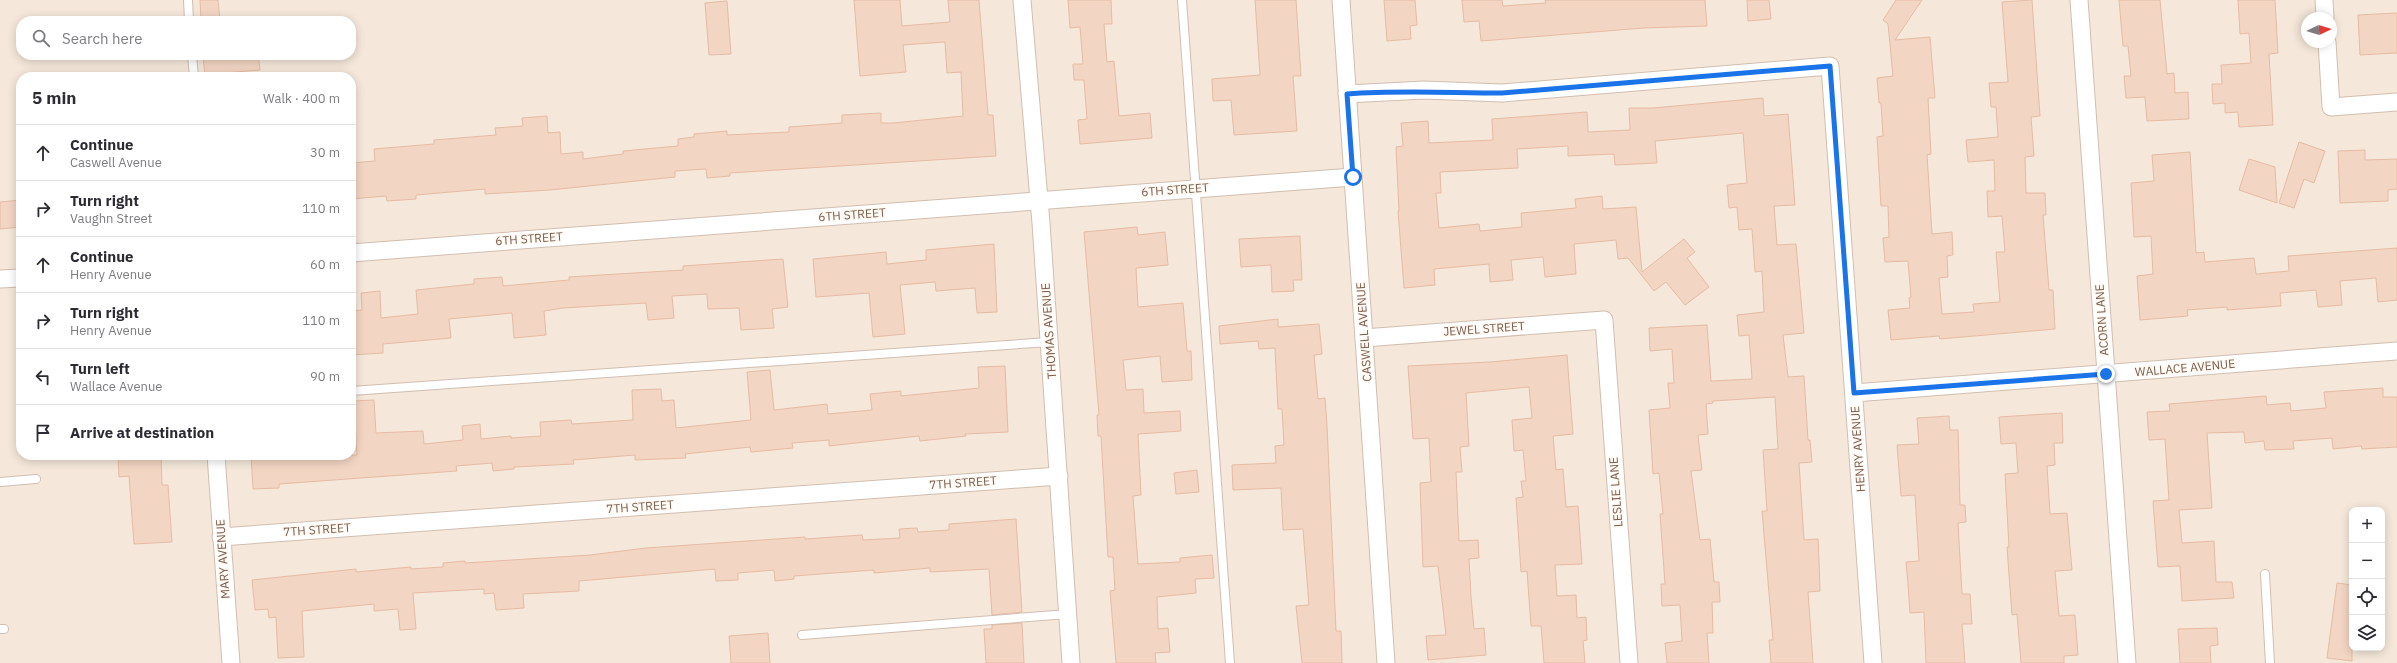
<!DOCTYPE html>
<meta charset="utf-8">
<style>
:root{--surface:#fff;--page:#f2f2f3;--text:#2b2b33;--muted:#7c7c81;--line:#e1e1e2}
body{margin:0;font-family:"IBM Plex Sans",sans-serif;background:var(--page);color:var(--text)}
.controls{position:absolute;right:12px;bottom:12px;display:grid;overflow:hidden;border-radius:8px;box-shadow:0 2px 10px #0003}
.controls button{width:36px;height:36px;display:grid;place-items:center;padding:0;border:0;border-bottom:1px solid var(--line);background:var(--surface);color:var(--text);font:20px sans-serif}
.compass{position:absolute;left:2301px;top:12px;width:36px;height:36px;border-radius:50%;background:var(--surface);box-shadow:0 2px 10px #0003;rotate:86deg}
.stop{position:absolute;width:12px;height:12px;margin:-9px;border:3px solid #1a73e8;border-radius:50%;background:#fff}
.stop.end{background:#1a73e8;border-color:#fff;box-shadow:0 1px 4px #0008}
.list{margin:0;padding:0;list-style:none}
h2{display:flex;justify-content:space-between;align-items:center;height:52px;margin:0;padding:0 16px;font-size:17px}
h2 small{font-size:13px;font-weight:400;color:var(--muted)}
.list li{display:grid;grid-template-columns:26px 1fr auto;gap:12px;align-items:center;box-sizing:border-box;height:56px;padding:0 16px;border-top:1px solid var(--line)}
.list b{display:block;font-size:15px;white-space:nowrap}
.list p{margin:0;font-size:13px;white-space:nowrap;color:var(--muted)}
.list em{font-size:13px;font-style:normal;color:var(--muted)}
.icon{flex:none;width:22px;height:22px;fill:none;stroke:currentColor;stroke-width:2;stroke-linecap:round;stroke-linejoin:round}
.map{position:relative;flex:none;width:2397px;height:663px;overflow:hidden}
.search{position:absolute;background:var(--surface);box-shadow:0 2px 10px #0003;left:16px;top:16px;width:340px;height:44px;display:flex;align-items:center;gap:10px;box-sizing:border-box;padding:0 14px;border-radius:16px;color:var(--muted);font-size:15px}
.panel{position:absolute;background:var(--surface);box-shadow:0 2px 10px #0003;left:16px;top:72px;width:340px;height:388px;border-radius:16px}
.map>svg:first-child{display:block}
.residential{fill:#f5e8da;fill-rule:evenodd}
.building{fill:#f3d5c3;stroke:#e6bba3}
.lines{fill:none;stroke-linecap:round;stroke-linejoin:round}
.service-casing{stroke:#d1beb0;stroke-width:10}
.minor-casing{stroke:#d1beb0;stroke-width:19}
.service{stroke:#fff;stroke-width:8}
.minor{stroke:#fff;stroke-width:17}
.route{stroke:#1a73e8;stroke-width:5}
.labels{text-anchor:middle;stroke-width:3;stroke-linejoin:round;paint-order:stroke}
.street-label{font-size:12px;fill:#7a5c4d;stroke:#fffaf3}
</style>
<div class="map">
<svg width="2397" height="663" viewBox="0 0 2397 663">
<rect width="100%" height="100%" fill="#fdf6ec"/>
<!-- residential -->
<path class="residential" d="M0 0H2397V663H0ZM2307 18H2331V42H2307ZM21 21H351V55H21ZM21 77H351V455H21ZM2352 510H2382V648H2352Z"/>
<!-- building -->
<g class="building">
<polygon points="200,0 218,0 220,21 201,21"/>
<polygon points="854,0 900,0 902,26 950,22 948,0 979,0 988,115 993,115 996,156 730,173 730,176 707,178 706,169 675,171 675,177 550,190 485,194 485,189 416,195 416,199 387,201 386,196 351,199 351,163 375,161 374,149 434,144 434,140 496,135 495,128 523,126 522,118 547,116 548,133 560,132 561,154 583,152 583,159 623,154 623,151 678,146 678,139 694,137 694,134 727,131 727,135 789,132 789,127 842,123 842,115 881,113 881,123 893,123 963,116 961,72 947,73 945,42 903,45 906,72 860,76"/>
<polygon points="1068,0 1111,0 1112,24 1104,24 1107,62 1114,61 1119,116 1150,113 1152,138 1080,144 1078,120 1087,119 1084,80 1074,80 1073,64 1083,64 1080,27 1070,28"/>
<polygon points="1255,0 1296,0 1301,76 1293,76 1297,131 1234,135 1231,100 1213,101 1212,79 1260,75"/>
<polygon points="1384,0 1415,0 1417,25 1410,26 1411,39 1387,41"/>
<polygon points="1462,0 1502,0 1503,6 1546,3 1545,0 1705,0 1707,26 1644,28 1481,41 1479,21 1464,22"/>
<polygon points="1747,0 1769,0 1771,19 1748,21"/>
<polygon points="1896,0 1922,0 1895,40 1930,37 1935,98 1928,98 1931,154 1927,155 1932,234 1952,232 1953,255 1947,256 1948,277 1939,278 1942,314 1974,312 1973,304 2000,302 1996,252 2005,252 2002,216 1988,217 1987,191 1995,191 1994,160 1968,162 1966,140 1998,137 1996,107 1991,107 1989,83 2008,82 2002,2 2032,0 2040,116 2031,117 2034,156 2025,157 2026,193 2045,193 2046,215 2043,215 2049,290 2053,290 2055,329 1940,339 1939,336 1891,340 1888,310 1910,308 1909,298 1911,297 1908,261 1885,262 1883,238 1889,237 1888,206 1881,206 1877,137 1883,136 1881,103 1879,103 1877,78 1893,76 1888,24 1883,20"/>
<polygon points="2119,0 2160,0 2167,74 2174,73 2175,93 2188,92 2189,119 2147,121 2145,97 2126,98 2124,76 2131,76 2128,46 2123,46"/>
<polygon points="2238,0 2275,0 2278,53 2269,54 2273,125 2239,127 2238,112 2225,113 2225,103 2213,104 2212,84 2222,84 2221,65 2251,63 2249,33 2240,34"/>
<polygon points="727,1 731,54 709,55 705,3"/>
<polygon points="2397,13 2397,53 2360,55 2358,15"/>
<polygon points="203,55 258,55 260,70 223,73 223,77 205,77"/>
<polygon points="1763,98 1764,116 1788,114 1795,205 1774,206 1777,245 1796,244 1804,333 1783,335 1788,377 1804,376 1808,440 1810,440 1812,462 1799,463 1802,509 1804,540 1818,539 1819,560 1820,591 1808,592 1813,663 1771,663 1769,640 1773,640 1762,511 1767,511 1763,450 1778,449 1775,397 1713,401 1713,403 1706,404 1708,434 1698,435 1702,470 1691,471 1700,540 1710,539 1714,582 1719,582 1720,602 1712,602 1713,633 1707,633 1709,663 1667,663 1665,643 1682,641 1680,605 1662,606 1661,584 1665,584 1660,514 1663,514 1659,473 1653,474 1649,410 1670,408 1668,383 1674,383 1672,349 1650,351 1649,328 1707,325 1711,381 1752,379 1749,335 1739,336 1737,315 1764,312 1762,271 1755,272 1752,229 1739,230 1737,207 1729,208 1727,185 1747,183 1743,133 1655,141 1657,163 1615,165 1614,154 1568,156 1568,146 1517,149 1518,168 1440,172 1441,193 1436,193 1439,228 1479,224 1480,231 1522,227 1521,213 1576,208 1575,199 1602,196 1603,209 1636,207 1642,272 1684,239 1695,252 1687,258 1709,287 1685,305 1666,282 1654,291 1628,258 1618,259 1616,240 1574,244 1576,274 1545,277 1543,257 1511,260 1513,280 1490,282 1489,264 1434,269 1435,285 1404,288 1398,211 1399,211 1396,147 1403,146 1401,123 1428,121 1429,143 1493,140 1492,119 1587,112 1588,132 1630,130 1629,108 1653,108"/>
<polygon points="2299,142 2325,151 2314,183 2304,179 2294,208 2279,203"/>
<polygon points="2365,150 2365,160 2397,159 2397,189 2388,190 2388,201 2340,203 2338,151"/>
<polygon points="2190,152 2196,253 2204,252 2205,262 2254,258 2256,274 2289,271 2288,256 2397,248 2397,300 2378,302 2376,278 2340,281 2342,305 2318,307 2316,290 2280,293 2281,306 2227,310 2227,307 2187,310 2188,316 2140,320 2137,276 2153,274 2151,236 2134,237 2131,183 2154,181 2152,155"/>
<polygon points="2249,159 2275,167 2277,203 2239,190"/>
<polygon points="21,200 21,227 0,229 0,202"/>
<polygon points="1137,227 1138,235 1165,232 1168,265 1136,268 1138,307 1183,303 1187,351 1191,351 1192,380 1162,382 1160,356 1123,360 1126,390 1143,389 1144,413 1180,411 1181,431 1138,434 1141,495 1133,496 1138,564 1180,562 1180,558 1212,555 1214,578 1195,579 1196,593 1157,597 1158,629 1168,628 1170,652 1155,653 1156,663 1116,663 1110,591 1115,590 1113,557 1108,557 1101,436 1098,436 1097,415 1099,415 1084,232"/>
<polygon points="1300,236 1302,280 1293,280 1294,291 1272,292 1271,265 1241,267 1239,239"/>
<polygon points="994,244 997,312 977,313 975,288 936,291 935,282 900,285 905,334 873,337 869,293 816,297 813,259 886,252 887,264 926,260 926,250"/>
<polygon points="783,259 788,307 772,309 774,328 741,330 739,308 708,309 707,294 672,296 674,318 648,320 646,303 563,308 544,311 546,335 514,338 512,313 449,319 451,338 383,344 383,353 351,355 351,311 362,310 361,293 380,291 381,318 418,314 416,290 474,284 474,279 502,277 503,286 569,280 569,277 683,270 683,266"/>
<polygon points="1278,319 1278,327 1319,324 1322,354 1314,355 1318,399 1325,398 1327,425 1336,631 1341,631 1342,663 1302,663 1296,606 1309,605 1303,529 1283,530 1281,488 1233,490 1232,465 1276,463 1275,446 1284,445 1282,409 1278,409 1275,348 1259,349 1258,341 1220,344 1219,326"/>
<polygon points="1567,355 1573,434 1553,436 1556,470 1563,469 1566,507 1578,506 1582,564 1555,565 1557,596 1576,595 1577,618 1586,617 1587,640 1583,641 1585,663 1544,663 1541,626 1531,626 1527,571 1521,572 1516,498 1523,497 1521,481 1526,481 1523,450 1514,451 1512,420 1532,418 1529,387 1466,393 1469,446 1460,447 1462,472 1456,472 1459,541 1478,540 1479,558 1469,559 1471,597 1474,629 1484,628 1486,655 1428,660 1426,636 1446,635 1438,566 1423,567 1420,483 1431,482 1429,438 1413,439 1408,366 1490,362"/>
<polygon points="1005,366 1008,432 965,434 966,436 920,441 919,436 829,446 829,440 792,443 793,448 751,452 750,447 685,454 686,458 635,460 635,455 573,460 574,464 514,467 514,469 493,471 492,463 456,466 457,471 279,484 279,488 253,489 251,455 277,455 278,458 357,455 353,401 374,400 376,433 423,431 424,444 463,440 462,426 480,424 481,439 511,436 511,438 541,436 540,422 571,420 572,424 633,420 632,390 661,389 662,401 674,400 676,428 751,420 747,372 770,370 774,410 827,404 828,414 872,410 870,394 901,391 901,396 979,388 978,367"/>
<polygon points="2383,388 2383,397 2397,397 2397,447 2362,449 2361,446 2333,449 2332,438 2293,441 2294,449 2265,450 2264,441 2245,443 2244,432 2207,433 2212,508 2179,510 2182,543 2214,541 2216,582 2232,582 2234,598 2182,601 2180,566 2158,567 2153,501 2169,500 2165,439 2149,440 2147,412 2170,411 2169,404 2266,396 2267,405 2290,403 2291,411 2326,408 2324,392"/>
<polygon points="2062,413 2063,443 2054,443 2055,465 2047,466 2050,514 2067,513 2072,570 2055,571 2059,616 2075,615 2078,655 2064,656 2064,663 2021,663 2017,614 2012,615 2007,547 2009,547 2005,474 2018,473 2016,443 2001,444 1999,417"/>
<polygon points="1949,416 1950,430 1958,430 1960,505 1965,505 1966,522 1958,523 1962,594 1970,594 1972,624 1962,624 1965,663 1926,663 1924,612 1910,613 1908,584 1906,562 1919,561 1915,495 1901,496 1897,445 1919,444 1917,418"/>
<polygon points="118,455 161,455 162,485 168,485 172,542 134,544 129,476 119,477"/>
<polygon points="1197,470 1199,492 1176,494 1174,473"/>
<polygon points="1016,519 1022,612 992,615 989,569 930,572 930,568 874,573 874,570 794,576 794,579 775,581 774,570 738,573 738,580 716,581 715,569 579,581 579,591 523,594 524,608 496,610 494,593 484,594 484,589 413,593 416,629 400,630 398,609 374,611 374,604 302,611 304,657 278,658 276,617 269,618 268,609 255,610 252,580 356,569 356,572 411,567 411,569 443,567 443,563 465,561 465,563 590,555 646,548 805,537 805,539 862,535 863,540 900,538 899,529 917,528 918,532 949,530 949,524"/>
<polygon points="2337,583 2352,585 2352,661 2327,658"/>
<polygon points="1022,623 1024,663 986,663 984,629 992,629 992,625"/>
<polygon points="2217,628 2218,645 2210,646 2211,663 2180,663 2178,629"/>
<polygon points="768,633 770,663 731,663 729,636"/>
</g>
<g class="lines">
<!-- service casing -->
<g class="service-casing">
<g id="service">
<polyline points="188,0 189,21"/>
<polyline points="1182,0 1230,663"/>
<polyline points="192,55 194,77"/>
<polyline points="351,391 1049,342"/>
<polyline points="0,482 36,479"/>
<polyline points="2265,574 2270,663"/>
<polyline points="0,629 4,629"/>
<polyline points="802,635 1068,614"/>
</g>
</g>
<!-- minor casing -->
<g class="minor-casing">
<g id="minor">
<polyline points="1022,0 1041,223 1071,663"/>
<polyline points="1341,0 1386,663"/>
<polyline points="2079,0 2127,663"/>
<polyline points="2324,0 2325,18"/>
<polyline points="2327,42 2331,107 2397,102"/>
<polyline points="1347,94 1424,90 1502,93 1830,66 1873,663"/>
<polyline points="351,253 1353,177"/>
<polyline points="0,279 21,278"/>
<polyline points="1364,338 1604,320 1629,663"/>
<polyline points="1854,393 2397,351"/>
<polyline points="216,455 231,663"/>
<polyline points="221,537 1059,476"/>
</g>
</g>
<!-- service -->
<use href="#service" class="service"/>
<!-- minor -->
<use href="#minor" class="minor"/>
</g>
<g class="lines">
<!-- route -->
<path class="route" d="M1353 177 1347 94C1399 90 1450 93 1502 93L1830 66 1854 393 2106 374"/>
</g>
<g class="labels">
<!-- street labels -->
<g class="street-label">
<text transform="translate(1175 190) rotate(-4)" y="4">6TH STREET</text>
<text transform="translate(852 215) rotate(-4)" y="4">6TH STREET</text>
<text transform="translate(529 239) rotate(-4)" y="4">6TH STREET</text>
<text transform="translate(2102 320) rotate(-94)" y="4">ACORN LANE</text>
<text transform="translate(1484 329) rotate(-4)" y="4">JEWEL STREET</text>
<text transform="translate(1049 331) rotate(-94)" y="4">THOMAS AVENUE</text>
<text transform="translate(1364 332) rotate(-94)" y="4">CASWELL AVENUE</text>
<text transform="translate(2185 368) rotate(-5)" y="4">WALLACE AVENUE</text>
<text transform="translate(1858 449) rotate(-94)" y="4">HENRY AVENUE</text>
<text transform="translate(963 483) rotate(-4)" y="4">7TH STREET</text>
<text transform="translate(1616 492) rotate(-94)" y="4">LESLIE LANE</text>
<text transform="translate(640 507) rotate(-4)" y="4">7TH STREET</text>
<text transform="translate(317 530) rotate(-4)" y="4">7TH STREET</text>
<text transform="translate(223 559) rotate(-94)" y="4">MARY AVENUE</text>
</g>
</g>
</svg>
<div class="controls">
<button>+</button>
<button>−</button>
<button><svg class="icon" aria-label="locate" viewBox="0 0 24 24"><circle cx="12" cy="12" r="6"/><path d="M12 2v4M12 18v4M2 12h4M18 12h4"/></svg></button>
<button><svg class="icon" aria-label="layers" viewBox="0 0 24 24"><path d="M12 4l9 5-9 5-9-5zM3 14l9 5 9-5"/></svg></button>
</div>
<svg class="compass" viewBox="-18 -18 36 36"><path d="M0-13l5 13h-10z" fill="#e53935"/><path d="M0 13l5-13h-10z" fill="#7c7c81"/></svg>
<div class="stop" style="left:1353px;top:177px"></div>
<div class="stop end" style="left:2106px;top:374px"></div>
<div class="search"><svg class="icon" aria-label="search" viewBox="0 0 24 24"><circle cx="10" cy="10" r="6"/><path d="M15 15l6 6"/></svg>Search here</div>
<section class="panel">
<h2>5 min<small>Walk · 400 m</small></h2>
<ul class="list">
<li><svg class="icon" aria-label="ahead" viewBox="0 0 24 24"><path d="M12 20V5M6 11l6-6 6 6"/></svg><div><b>Continue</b><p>Caswell Avenue</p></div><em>30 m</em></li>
<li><svg class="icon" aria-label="right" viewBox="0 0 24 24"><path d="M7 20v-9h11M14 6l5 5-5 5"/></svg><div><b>Turn right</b><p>Vaughn Street</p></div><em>110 m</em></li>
<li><svg class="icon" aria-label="ahead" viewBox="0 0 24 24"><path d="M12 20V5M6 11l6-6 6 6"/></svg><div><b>Continue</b><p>Henry Avenue</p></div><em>60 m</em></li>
<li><svg class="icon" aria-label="right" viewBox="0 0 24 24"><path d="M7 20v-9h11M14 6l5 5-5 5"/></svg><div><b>Turn right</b><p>Henry Avenue</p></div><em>110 m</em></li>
<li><svg class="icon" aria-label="left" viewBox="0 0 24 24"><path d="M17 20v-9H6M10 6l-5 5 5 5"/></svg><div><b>Turn left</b><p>Wallace Avenue</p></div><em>90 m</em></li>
<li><svg class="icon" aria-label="arrive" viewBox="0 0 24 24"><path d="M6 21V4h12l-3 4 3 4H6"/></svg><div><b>Arrive at destination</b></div></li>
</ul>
</section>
</div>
